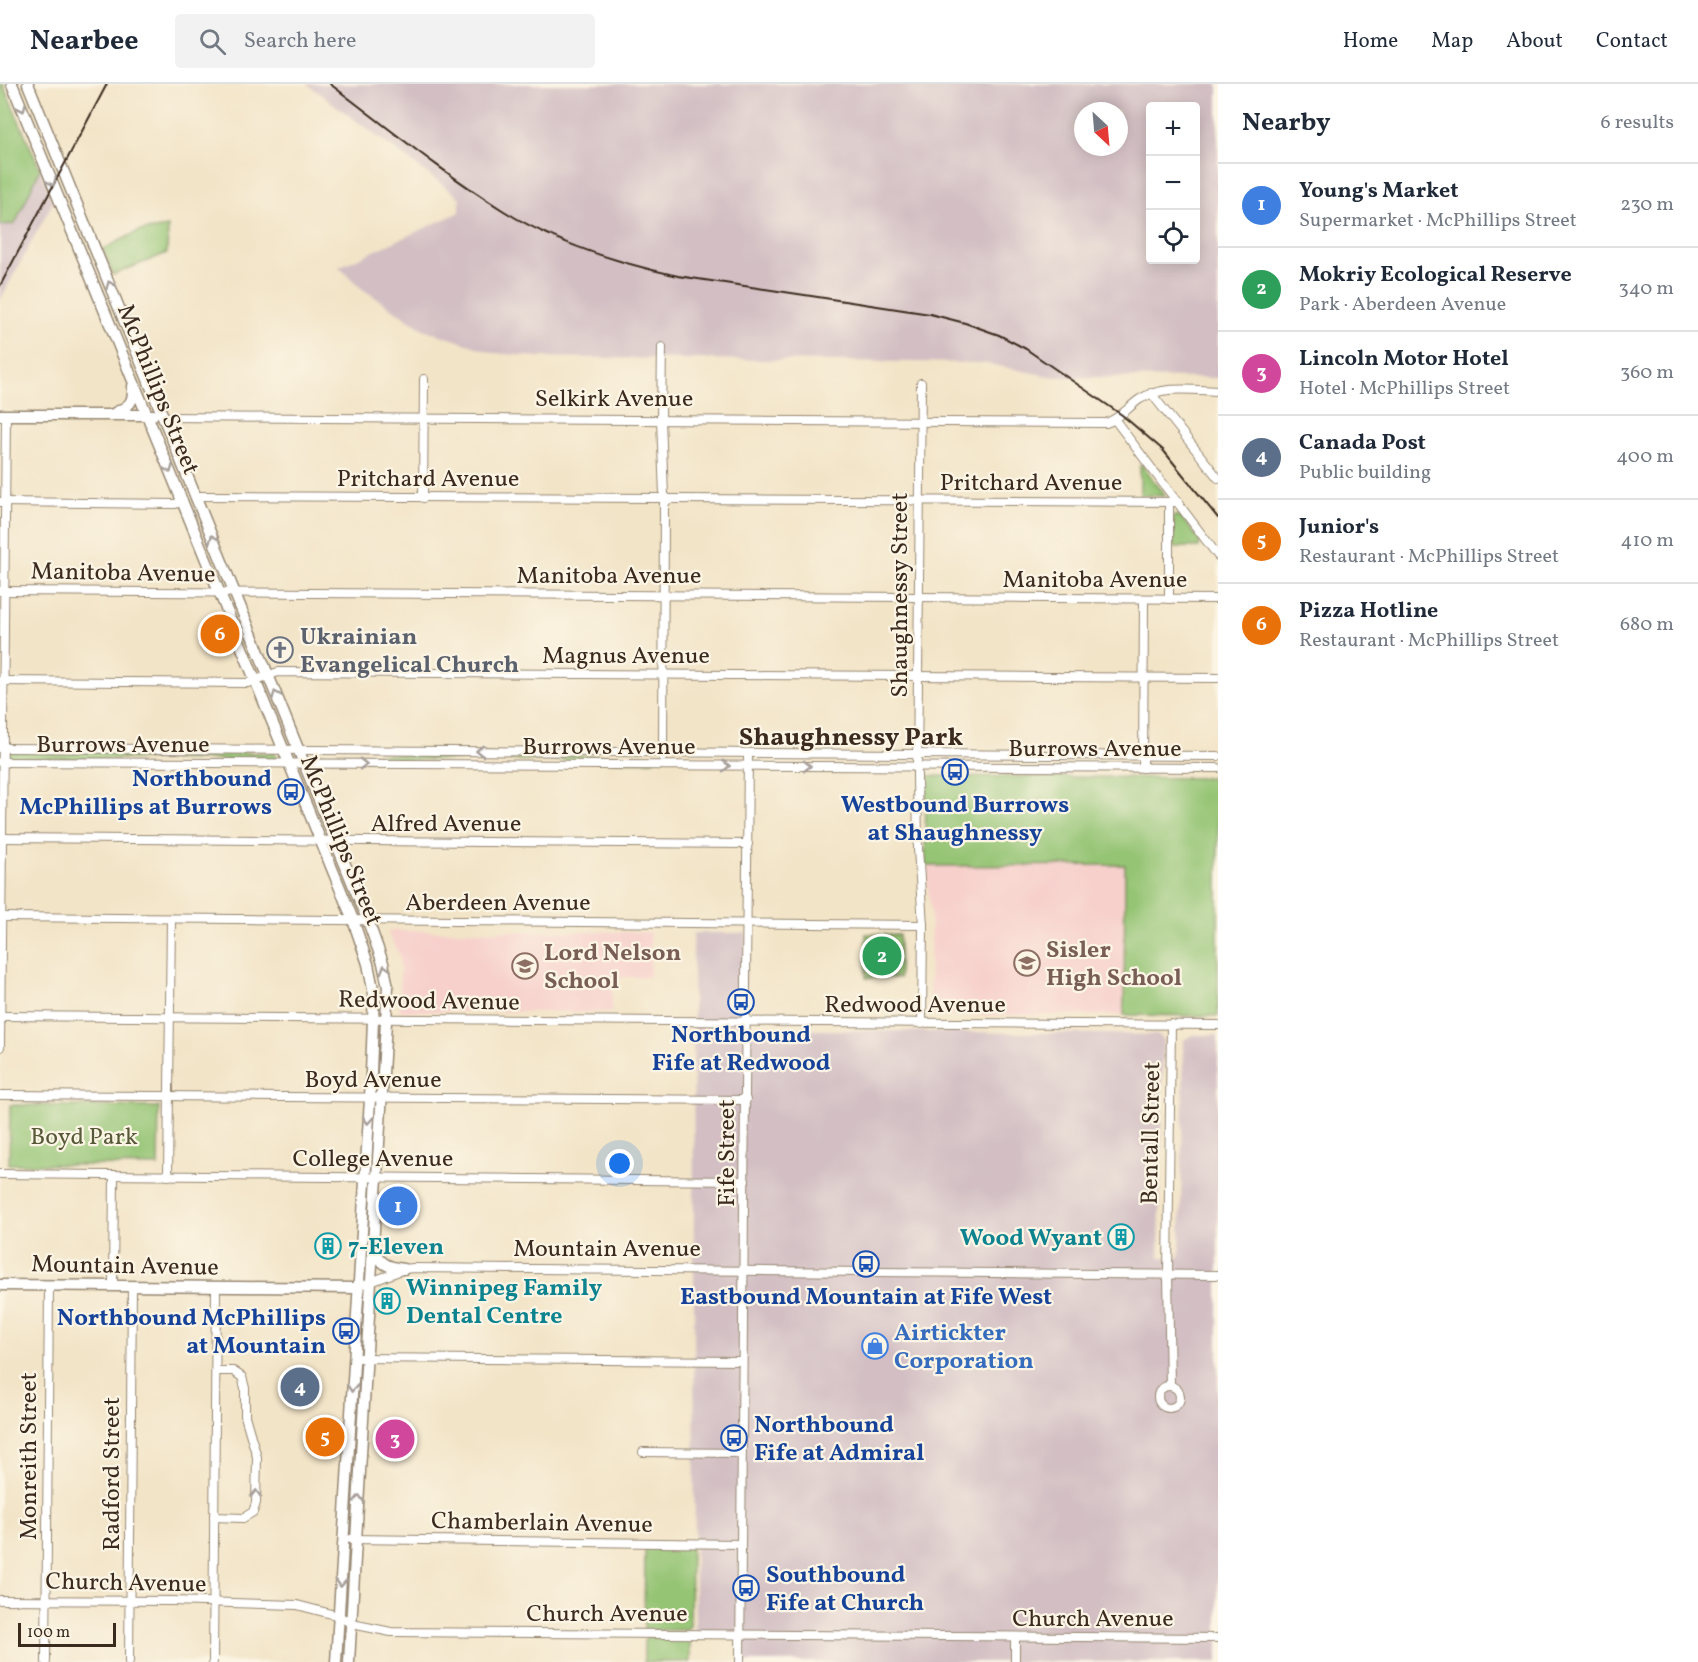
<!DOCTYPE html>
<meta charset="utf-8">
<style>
:root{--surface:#fff;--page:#f2f2f3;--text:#1f2937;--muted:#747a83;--line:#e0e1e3;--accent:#d93025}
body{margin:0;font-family:Vollkorn,serif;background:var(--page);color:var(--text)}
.controls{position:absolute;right:18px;top:18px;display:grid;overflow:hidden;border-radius:6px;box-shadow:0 3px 15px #0003}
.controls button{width:54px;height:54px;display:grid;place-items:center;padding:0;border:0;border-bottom:2px solid var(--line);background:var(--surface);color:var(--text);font:30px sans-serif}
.compass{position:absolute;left:1074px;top:18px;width:54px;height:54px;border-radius:50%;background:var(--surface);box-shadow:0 3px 15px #0003;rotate:154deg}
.scale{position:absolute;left:18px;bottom:15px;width:98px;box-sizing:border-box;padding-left:6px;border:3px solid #3b2a1e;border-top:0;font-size:16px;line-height:21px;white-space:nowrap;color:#3b2a1e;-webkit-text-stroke:4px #fcf5e5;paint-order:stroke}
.you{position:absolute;left:620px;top:1080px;width:21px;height:21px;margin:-15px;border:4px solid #fff;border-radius:50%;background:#1a73e8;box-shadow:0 0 0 9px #1a73e833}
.badge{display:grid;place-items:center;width:39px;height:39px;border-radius:50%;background:var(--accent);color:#fff;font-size:20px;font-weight:700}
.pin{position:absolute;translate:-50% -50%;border:3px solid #fff;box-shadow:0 2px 6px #0006}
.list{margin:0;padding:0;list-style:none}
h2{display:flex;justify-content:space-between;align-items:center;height:78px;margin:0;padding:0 24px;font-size:26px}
h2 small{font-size:20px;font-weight:400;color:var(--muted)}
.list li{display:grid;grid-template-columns:39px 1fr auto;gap:18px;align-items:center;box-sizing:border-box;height:84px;padding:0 24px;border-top:2px solid var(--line)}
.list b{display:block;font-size:22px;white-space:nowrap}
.list p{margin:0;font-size:20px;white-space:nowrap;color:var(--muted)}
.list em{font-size:20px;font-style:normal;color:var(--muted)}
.icon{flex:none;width:33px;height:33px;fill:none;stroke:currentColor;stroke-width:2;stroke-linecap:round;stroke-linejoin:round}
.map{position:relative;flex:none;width:1218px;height:1578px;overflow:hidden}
header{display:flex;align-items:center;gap:36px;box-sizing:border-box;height:84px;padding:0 30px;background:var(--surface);border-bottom:2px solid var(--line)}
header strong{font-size:28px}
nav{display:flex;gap:33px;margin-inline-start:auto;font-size:21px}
.search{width:420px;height:54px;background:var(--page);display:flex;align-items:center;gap:15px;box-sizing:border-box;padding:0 21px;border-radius:6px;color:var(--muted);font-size:22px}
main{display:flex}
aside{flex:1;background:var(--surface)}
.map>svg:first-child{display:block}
.built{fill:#f7d0cc}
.industrial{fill:#d2bec3;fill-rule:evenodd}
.green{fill:#95c474;stroke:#687749;stroke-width:1.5}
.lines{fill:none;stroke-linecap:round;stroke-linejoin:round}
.minor-casing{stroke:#968772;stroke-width:10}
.major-casing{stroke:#968772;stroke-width:13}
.minor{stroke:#fff;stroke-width:8}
.major{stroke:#fff;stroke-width:10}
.rail{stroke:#3b2a1e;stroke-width:2}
.oneway{stroke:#a79f9a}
.labels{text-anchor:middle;stroke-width:4.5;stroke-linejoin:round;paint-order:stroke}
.street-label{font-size:24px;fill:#3b2a1e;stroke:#fcf5e5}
.worship-label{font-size:24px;font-weight:bold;fill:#5b616d;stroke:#fcf5e5;text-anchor:start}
.transit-label{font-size:24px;font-weight:bold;fill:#164399;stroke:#fcf5e5}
.education-label{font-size:24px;font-weight:bold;fill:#785e54;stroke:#fcf5e5;text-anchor:start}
.park-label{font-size:24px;fill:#565838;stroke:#fcf5e5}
.culture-label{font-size:24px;font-weight:bold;fill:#0d838f;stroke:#fcf5e5;text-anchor:start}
.shop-label{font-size:24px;font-weight:bold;fill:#366cbe;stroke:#fcf5e5;text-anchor:start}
.neighbourhood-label{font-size:26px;font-weight:bold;fill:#3b2a1e;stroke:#fcf5e5}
</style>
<header>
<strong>Nearbee</strong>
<div class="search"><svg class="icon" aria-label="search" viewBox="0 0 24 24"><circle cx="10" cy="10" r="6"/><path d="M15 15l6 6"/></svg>Search here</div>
<nav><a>Home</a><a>Map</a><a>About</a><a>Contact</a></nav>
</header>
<main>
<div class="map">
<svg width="1218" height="1578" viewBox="0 0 1218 1578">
<rect width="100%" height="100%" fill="#fcf5e5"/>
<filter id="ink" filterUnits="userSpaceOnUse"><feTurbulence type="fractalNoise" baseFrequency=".0167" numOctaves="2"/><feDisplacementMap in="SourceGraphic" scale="12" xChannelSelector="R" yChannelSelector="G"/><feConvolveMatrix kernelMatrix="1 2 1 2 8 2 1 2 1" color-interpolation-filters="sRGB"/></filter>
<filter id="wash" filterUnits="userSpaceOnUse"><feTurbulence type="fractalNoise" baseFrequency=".008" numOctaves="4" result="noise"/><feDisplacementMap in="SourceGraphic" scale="24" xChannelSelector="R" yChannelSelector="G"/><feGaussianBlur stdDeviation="1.35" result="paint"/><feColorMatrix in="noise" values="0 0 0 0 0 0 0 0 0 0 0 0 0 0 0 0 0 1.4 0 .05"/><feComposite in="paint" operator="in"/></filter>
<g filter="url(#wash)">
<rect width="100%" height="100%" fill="#f2e4c7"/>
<!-- built -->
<g class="built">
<polygon points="1125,781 1124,931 929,931 931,827 925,782"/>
<polygon points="387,847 650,848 650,893 612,893 612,928 400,927 400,872"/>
</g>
<!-- industrial -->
<g class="industrial">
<path d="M307 0H1218V294L1054 293 983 279 537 273 494 269 423 245 361 204 339 183 460 128V114ZM1150 22H1196V176H1150ZM1083 27H1119V63H1083Z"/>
<polygon points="40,85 53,118 0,216 0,141 15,140"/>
<polygon points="693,849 746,849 745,941 760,945 1159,951 1163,956 1159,1173 1180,1173 1184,956 1192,951 1218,951 1218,1578 744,1578 744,1548 695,1547"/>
</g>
<!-- green -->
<g class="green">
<polygon points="0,0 3,0 40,85 15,140 0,141"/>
<polygon points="168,143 167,169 113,191 103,165 139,147"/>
<polygon points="1140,381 1142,381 1165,412 1140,411"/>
<polygon points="1177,431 1181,433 1200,457 1199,463 1176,463 1173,462 1173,433"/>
<polygon points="9,667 273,669 277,673 275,676 14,674 7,671"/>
<polygon points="310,670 654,672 655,674 653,677 312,675 309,673"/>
<polygon points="926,692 1218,694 1218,932 1124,931 1125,781 925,782"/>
<polygon points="866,850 899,851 899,894 866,894"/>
<polygon points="10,1021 159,1023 158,1082 9,1080"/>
<polygon points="646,1463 689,1463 691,1465 690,1542 687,1546 649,1546 644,1544 645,1466"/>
<polygon points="647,1553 688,1554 690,1557 690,1578 644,1578 644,1557"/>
</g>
</g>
<g filter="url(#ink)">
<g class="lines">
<!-- minor casing -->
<g class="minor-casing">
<g id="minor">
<polyline points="662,263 661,336 664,411 668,415 666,418"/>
<polyline points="921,299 917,690 918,765 923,841 922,940"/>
<polyline points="1151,309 1218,394"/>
<path d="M163 333 1106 339C1121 334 1128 323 1140 315 1163 301 1193 306 1218 307"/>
<polyline points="1115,336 1218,472"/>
<polyline points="196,412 660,414"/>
<polyline points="423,414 424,295"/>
<polyline points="668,415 1178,418"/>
<polyline points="0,418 175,420 183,417"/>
<polyline points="0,507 1218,515"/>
<polyline points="1169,515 1169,418"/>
<polyline points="0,597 248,599 278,588 1218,594"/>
<polyline points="0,664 1218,672"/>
<polyline points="663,673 664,419"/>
<polyline points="0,678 1218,684"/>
<polyline points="1143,684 1144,515"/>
<polyline points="0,754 748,760"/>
<polyline points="0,833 923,841"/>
<polyline points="0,932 1218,941"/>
<polyline points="0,963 6,331"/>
<polyline points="0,1011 746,1016"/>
<polyline points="0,1090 745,1097"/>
<polyline points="168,1092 171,835"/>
<polyline points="366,1200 404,1185 413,1184 1218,1191"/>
<polyline points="113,1202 114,1091"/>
<polyline points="354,1274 742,1277"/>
<circle cx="1169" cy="1313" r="11"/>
<polyline points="1170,1302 1168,1190 1171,940"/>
<polyline points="643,1368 741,1369"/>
<polyline points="214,1433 243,1434 253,1428 256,1419 257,1373 245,1332 245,1304 242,1293 233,1287 216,1287"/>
<polyline points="351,1455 741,1460"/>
<polyline points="0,1516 172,1517 297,1521 339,1532 352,1540 391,1548 1218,1554"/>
<polyline points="46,1578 49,1202"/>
<polyline points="129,1578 132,1203"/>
<polyline points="213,1578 216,1204"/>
<polyline points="740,1578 748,669"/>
<polyline points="1015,1578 1015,1553"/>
</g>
</g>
<!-- major casing -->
<g class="major-casing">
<g id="major">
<polyline points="12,0 353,836 368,880 374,910 370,1015 336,1578"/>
<polyline points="28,0 368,837 383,879 388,903 349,1578"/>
<path d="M113 330C129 322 134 320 133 302"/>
<polyline points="0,331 153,331"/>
<path d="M374 1166C381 1181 388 1183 404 1185"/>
<polyline points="0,1201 357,1204"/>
</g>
</g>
<!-- minor -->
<use href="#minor" class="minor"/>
<!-- major -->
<use href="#major" class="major"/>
<!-- rail -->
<g class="rail">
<path d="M330 0C387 43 443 89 504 127 557 160 618 179 678 192L930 230 965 239 999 251 1026 265 1122 331 1163 366 1218 434"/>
<polyline points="0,202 107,0"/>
</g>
</g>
<!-- one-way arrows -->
<defs><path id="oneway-chevron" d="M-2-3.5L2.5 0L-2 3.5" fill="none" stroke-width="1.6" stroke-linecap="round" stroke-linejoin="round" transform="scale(1.5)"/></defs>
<g class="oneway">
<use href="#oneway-chevron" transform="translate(22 24) rotate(66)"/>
<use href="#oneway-chevron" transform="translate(52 98) rotate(68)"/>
<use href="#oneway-chevron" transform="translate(110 201) rotate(-112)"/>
<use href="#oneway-chevron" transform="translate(169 385) rotate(68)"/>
<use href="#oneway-chevron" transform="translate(213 455) rotate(-112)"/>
<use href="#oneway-chevron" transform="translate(276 611) rotate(-112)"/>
<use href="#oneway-chevron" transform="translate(480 667) rotate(-180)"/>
<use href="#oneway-chevron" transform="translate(363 680)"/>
<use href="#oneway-chevron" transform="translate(726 682)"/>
<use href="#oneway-chevron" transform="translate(807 682)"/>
<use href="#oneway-chevron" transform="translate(385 885) rotate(-105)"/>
<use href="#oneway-chevron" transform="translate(368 1036) rotate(94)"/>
<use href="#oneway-chevron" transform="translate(352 1304) rotate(94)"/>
<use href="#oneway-chevron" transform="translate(256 1410) rotate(-88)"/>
<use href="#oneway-chevron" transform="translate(359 1415) rotate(-87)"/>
<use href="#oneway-chevron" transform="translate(341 1499) rotate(93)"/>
</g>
</g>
<!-- icons -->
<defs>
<g id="church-ring" transform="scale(1.35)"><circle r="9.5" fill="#fcf5e5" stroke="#6b7280" stroke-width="1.5"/><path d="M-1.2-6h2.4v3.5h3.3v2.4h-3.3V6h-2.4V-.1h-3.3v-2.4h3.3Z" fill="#6b7280"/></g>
<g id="bus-ring" transform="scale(1.35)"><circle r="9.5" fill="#fcf5e5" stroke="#1a4fb4" stroke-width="1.5"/><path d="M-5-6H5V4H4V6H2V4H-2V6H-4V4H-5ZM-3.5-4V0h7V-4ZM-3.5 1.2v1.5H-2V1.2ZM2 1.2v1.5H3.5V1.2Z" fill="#1a4fb4"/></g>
<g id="school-ring" transform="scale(1.35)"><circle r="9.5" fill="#fcf5e5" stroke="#8d6e63" stroke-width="1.5"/><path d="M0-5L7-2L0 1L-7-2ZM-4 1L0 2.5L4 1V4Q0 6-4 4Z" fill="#8d6e63"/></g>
<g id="building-ring" transform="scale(1.35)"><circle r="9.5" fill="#fcf5e5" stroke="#0f9aa8" stroke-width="1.5"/><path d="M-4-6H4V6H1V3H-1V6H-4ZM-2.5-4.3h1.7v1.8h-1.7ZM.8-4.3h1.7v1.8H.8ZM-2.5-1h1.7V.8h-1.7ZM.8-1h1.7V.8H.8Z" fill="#0f9aa8"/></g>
<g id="shop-ring" transform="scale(1.35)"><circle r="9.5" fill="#fcf5e5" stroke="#3f7fe0" stroke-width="1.5"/><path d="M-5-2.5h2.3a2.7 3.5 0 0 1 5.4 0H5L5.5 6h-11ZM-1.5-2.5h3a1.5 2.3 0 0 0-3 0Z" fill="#3f7fe0"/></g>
</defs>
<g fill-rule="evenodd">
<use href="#church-ring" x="280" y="566"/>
<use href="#bus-ring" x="955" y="688"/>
<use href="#bus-ring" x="291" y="708"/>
<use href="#school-ring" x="1027" y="879"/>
<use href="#school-ring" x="525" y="882"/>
<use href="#bus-ring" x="741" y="918"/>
<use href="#building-ring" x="1121" y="1153"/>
<use href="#building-ring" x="328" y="1162"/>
<use href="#bus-ring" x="866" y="1180"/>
<use href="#building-ring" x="387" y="1217"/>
<use href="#bus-ring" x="346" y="1247"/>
<use href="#shop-ring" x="875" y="1262"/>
<use href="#bus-ring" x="734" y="1354"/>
<use href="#bus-ring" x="746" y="1504"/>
</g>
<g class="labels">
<!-- street labels -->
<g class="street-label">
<text transform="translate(159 305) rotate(68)" y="8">McPhillips Street</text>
<text x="614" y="322">Selkirk Avenue</text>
<text x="428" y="402">Pritchard Avenue</text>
<text x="1031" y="406">Pritchard Avenue</text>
<text transform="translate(123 488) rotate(1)" y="8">Manitoba Avenue</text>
<text x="609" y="499">Manitoba Avenue</text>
<text x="1095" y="503">Manitoba Avenue</text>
<text transform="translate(899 511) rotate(-90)" y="8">Shaughnessy Street</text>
<text x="626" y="579">Magnus Avenue</text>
<text x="123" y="668">Burrows Avenue</text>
<text x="609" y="670">Burrows Avenue</text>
<text x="1095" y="672">Burrows Avenue</text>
<text x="446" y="747">Alfred Avenue</text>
<text transform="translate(342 756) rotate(68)" y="8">McPhillips Street</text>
<text x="498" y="826">Aberdeen Avenue</text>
<text transform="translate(429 916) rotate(1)" y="8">Redwood Avenue</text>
<text x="915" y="928">Redwood Avenue</text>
<text x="373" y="1003">Boyd Avenue</text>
<text transform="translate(1150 1049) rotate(-89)" y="8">Bentall Street</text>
<text transform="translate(726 1069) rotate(-90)" y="8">Fife Street</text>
<text x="373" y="1082">College Avenue</text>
<text x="607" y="1172">Mountain Avenue</text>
<text transform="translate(125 1181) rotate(1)" y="8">Mountain Avenue</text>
<text transform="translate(28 1372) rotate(-90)" y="8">Monreith Street</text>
<text transform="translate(111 1390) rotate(-90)" y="8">Radford Street</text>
<text transform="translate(542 1438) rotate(1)" y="8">Chamberlain Avenue</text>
<text transform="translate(126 1498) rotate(1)" y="8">Church Avenue</text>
<text x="607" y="1537">Church Avenue</text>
<text x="1093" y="1542">Church Avenue</text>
</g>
<!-- worship labels -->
<g class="worship-label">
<text x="300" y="560">Ukrainian<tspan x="300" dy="28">Evangelical Church</tspan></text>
</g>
<!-- transit labels -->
<g class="transit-label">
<text x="272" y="702" text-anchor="end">Northbound<tspan x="272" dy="28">McPhillips at Burrows</tspan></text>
<text x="955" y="728">Westbound Burrows<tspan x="955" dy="28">at Shaughnessy</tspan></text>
<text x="741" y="958">Northbound<tspan x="741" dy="28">Fife at Redwood</tspan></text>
<text x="866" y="1220">Eastbound Mountain at Fife West</text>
<text x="326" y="1241" text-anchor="end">Northbound McPhillips<tspan x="326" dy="28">at Mountain</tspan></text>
<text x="754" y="1348" text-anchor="start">Northbound<tspan x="754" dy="28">Fife at Admiral</tspan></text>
<text x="766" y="1498" text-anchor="start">Southbound<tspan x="766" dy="28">Fife at Church</tspan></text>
</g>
<!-- education labels -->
<g class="education-label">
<text x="1046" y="873">Sisler<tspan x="1046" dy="28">High School</tspan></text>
<text x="544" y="876">Lord Nelson<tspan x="544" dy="28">School</tspan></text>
</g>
<!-- park labels -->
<g class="park-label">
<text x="84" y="1060">Boyd Park</text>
</g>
<!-- culture labels -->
<g class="culture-label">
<text x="1102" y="1161" text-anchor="end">Wood Wyant</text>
<text x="348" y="1170">7-Eleven</text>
<text x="406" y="1211">Winnipeg Family<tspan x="406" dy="28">Dental Centre</tspan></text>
</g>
<!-- shop labels -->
<g class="shop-label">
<text x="894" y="1256">Airtickter<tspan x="894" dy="28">Corporation</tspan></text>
</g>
<!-- neighbourhood labels -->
<g class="neighbourhood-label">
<text x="851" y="661">Shaughnessy Park</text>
</g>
</g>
</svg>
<div class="controls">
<button>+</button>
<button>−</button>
<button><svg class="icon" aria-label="locate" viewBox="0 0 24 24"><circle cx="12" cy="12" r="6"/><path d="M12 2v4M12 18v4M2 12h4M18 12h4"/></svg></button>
</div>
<svg class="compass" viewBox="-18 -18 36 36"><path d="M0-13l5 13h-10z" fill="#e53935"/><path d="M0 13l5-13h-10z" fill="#747a83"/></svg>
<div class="scale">100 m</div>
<div class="you"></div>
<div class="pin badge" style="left:398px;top:1122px;background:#3f7fe0">1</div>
<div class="pin badge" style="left:882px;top:872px;background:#2e9e5b">2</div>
<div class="pin badge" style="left:395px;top:1355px;background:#d1479c">3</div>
<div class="pin badge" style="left:300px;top:1303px;background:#5c6f8a">4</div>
<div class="pin badge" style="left:325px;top:1353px;background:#e8710a">5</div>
<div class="pin badge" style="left:220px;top:550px;background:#e8710a">6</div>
</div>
<aside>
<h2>Nearby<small>6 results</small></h2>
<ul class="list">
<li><span class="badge" style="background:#3f7fe0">1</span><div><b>Young's Market</b><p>Supermarket · McPhillips Street</p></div><em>230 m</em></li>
<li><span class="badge" style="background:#2e9e5b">2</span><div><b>Mokriy Ecological Reserve</b><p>Park · Aberdeen Avenue</p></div><em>340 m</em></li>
<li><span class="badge" style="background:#d1479c">3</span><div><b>Lincoln Motor Hotel</b><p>Hotel · McPhillips Street</p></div><em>360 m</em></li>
<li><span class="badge" style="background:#5c6f8a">4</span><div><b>Canada Post</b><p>Public building</p></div><em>400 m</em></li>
<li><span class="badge" style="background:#e8710a">5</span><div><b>Junior's</b><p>Restaurant · McPhillips Street</p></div><em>410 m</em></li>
<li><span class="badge" style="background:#e8710a">6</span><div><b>Pizza Hotline</b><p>Restaurant · McPhillips Street</p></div><em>680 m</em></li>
</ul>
</aside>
</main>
